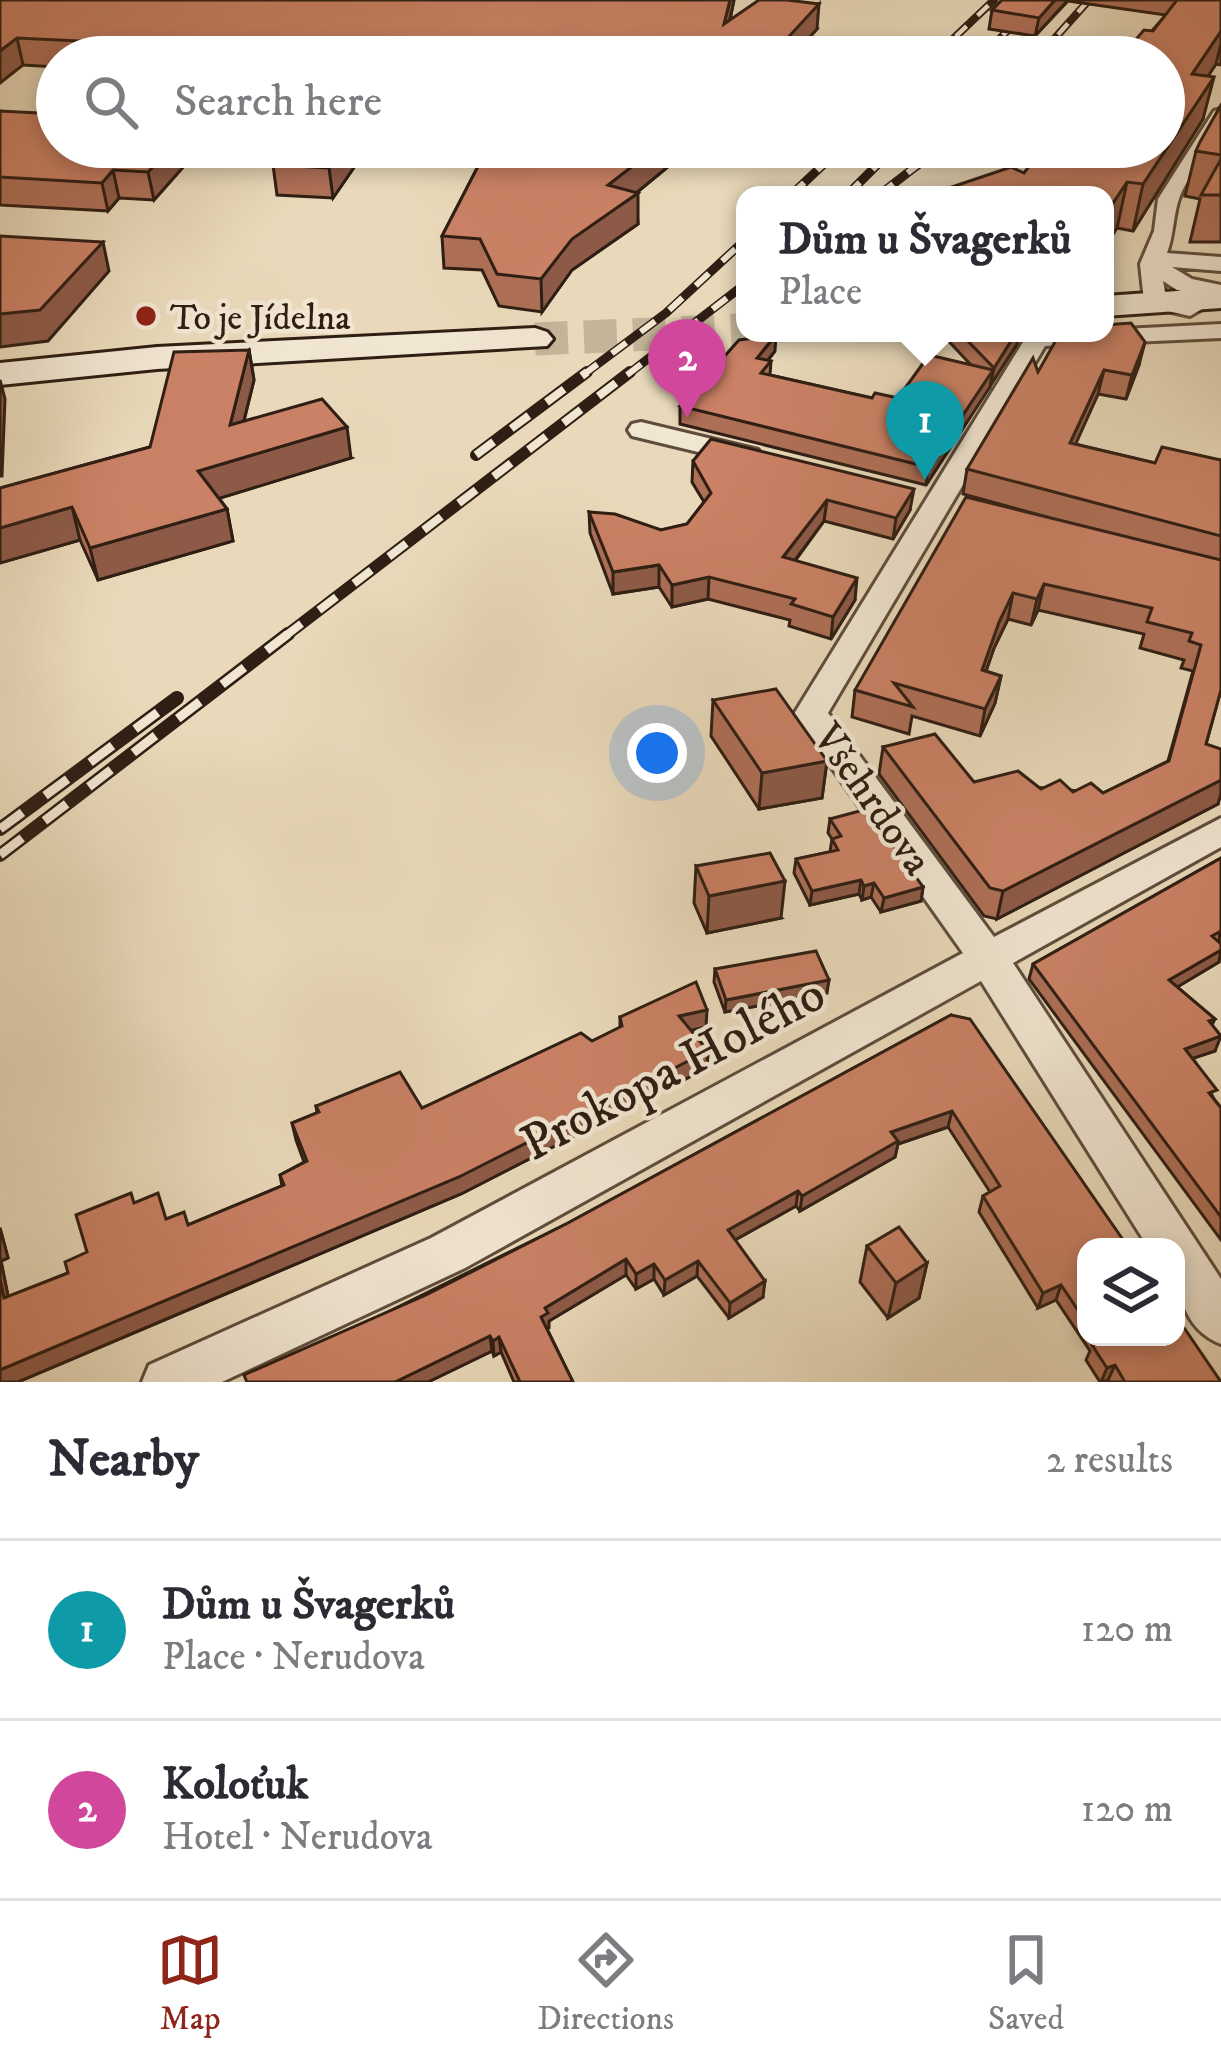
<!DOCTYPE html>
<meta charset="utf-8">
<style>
:root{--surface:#fff;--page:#f7f7f7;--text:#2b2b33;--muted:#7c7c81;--line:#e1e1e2;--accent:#8f2418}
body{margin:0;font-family:"IM FELL DW Pica",serif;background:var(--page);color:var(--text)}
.controls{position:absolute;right:36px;bottom:36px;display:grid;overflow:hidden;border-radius:24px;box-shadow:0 6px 18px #0003}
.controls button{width:108px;height:108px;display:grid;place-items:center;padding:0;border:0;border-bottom:3px solid var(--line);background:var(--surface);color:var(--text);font:60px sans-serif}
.you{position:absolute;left:657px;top:753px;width:42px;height:42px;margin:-30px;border:9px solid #fff;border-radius:50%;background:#1a73e8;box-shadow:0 0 0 18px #1a73e833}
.badge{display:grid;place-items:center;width:78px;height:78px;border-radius:50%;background:var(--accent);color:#fff;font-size:39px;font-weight:700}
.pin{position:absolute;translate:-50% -99px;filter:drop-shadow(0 3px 6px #0008)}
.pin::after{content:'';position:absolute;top:63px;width:42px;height:36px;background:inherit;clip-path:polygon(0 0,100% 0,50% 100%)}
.popup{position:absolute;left:736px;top:186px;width:378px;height:156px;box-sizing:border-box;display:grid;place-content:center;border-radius:24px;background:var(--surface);filter:drop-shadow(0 3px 9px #0005);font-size:39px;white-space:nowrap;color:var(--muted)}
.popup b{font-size:45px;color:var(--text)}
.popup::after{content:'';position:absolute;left:50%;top:100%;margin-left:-24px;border:24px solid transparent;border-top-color:var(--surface)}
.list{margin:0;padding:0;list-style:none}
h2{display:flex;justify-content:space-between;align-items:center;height:156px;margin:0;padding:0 48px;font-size:51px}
h2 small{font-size:39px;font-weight:400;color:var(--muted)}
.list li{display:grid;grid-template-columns:78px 1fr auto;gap:36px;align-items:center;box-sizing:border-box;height:180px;padding:0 48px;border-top:3px solid var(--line)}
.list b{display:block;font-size:45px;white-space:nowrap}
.list p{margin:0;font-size:39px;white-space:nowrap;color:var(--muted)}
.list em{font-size:39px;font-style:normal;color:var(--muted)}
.icon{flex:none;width:66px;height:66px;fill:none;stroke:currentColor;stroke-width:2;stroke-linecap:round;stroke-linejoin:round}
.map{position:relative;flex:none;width:1221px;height:1382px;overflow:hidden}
.search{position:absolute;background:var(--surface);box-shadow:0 6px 18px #0003;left:36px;right:36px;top:36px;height:132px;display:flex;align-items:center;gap:30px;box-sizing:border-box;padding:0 42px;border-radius:66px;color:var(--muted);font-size:45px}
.sheet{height:516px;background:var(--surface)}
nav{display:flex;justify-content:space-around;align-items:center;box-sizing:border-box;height:168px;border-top:3px solid var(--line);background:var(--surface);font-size:33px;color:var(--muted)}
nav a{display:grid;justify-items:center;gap:6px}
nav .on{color:var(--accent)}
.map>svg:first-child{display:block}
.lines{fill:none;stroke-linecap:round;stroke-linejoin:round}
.secondary-tunnel{stroke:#c4b499;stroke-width:33;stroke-dasharray:33 16;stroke-linecap:butt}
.street-casing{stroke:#5e4d3d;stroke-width:6}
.secondary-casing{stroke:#2f1e13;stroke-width:6}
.street{fill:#f1e6d2;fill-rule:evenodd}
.secondary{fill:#f1e6d2;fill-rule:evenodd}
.rail-far3-casing{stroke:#2f1e13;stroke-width:8}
.rail-far2-casing{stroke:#2f1e13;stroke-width:9}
.rail-far1-casing{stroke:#2f1e13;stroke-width:12}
.rail-casing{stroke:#2f1e13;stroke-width:14}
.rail-far3{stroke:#f1e6d2;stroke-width:4.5;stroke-dasharray:15;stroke-linecap:butt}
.rail-far2{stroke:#f1e6d2;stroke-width:6;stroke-dasharray:18;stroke-linecap:butt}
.rail-far1{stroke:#f1e6d2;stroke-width:8;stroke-dasharray:22;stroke-linecap:butt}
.rail{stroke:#f1e6d2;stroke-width:9;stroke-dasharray:28;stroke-linecap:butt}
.wall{fill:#ae6f57;stroke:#2f1e13;stroke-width:3}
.shaded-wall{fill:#8d5a47;stroke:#2f1e13;stroke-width:3}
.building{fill:#ca8165;stroke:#2f1e13;stroke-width:3}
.poi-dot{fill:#8f2418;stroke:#f1e6d2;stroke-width:4.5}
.labels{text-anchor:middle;stroke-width:9;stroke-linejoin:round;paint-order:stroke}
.far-poi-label{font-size:36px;fill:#2f1e13;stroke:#f1e6d2;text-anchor:start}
.street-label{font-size:42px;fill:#2f1e13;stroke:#f1e6d2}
.near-street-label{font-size:51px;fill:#2f1e13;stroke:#f1e6d2}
</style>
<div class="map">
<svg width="1221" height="1382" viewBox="0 0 1221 1382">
<rect width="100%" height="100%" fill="#e9d9ba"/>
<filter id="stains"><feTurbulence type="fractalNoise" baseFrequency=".00167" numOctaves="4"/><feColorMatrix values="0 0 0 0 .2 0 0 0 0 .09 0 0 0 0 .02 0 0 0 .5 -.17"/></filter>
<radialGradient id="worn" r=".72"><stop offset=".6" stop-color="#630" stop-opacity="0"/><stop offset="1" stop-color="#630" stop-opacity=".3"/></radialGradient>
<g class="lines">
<!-- secondary-tunnel -->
<polyline class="secondary-tunnel" points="535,339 745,330"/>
<!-- street casing -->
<g class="street-casing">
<g id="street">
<path d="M1221 109C1221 145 1193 165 1180 196 1173 214 1174 235 1167 253L1221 257V271L1172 267 1192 279 1221 285V299L1177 290 1163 281 1166 297 1198 304 1202 309 1190 316 1150 307 1144 301 1140 264 1154 231 1158 199 1214 111Z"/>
<path d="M1221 324V338L1045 346 828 713 994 937 1221 818V847L1013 963 1221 1279V1344C1180 1328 1176 1285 1176 1247H1148L981 981 465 1268 222 1382H142L149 1365 431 1238 963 953 794 714 1028 334Z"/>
<polygon points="641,422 758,450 762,456 748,464 632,436 628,430 632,424"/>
</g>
</g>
<!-- secondary casing -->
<g class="secondary-casing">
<g id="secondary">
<polygon points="1221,288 1221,308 1105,316 1105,296"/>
<polygon points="535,328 547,332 553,339 547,346 157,369 0,385 0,363 157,347"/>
</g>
</g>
<!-- street -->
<use href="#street" class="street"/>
<!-- secondary -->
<use href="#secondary" class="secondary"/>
<!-- rail-far3 casing -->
<g class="rail-far3-casing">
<g id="rail-far3">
<polyline points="934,57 994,0"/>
<polyline points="982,57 1037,0"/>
<polyline points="1038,57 1089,0"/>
<polyline points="820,167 841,147"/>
<polyline points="875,167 895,147"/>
<polyline points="916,167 941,147"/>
</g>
</g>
<!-- rail-far2 casing -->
<g class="rail-far2-casing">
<g id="rail-far2">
<polyline points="791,195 824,164"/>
<polyline points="847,195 878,164"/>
<polyline points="879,195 919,164"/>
<polyline points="583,375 666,313 745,240"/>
<polyline points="627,375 745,284"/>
</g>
</g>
<!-- rail-far1 casing -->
<g class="rail-far1-casing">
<g id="rail-far1">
<polyline points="476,455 587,372"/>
<polyline points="284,637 630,372"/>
</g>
</g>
<!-- rail casing -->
<g class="rail-casing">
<g id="rail">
<polyline points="0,829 177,698"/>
<polyline points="0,855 288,634"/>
</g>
</g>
<!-- rail-far3 -->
<use href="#rail-far3" class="rail-far3"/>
<!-- rail-far2 -->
<use href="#rail-far2" class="rail-far2"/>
<!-- rail-far1 -->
<use href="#rail-far1" class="rail-far1"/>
<!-- rail -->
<use href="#rail" class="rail"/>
</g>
<!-- wall -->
<g class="wall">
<polygon points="0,0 734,0 730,20 817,29 792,57 57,57 57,67 23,65"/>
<polygon points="1002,0 1221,0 1221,65 1216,64 1208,76 1203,119 1133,231 1117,228 1105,195 1024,173 1166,15 1068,1 1035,36 989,29 992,10"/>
<polygon points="1221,105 1221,242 1190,242 1200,199 1185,196 1196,151"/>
<polygon points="0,111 57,147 200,148 154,200 119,198 108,211 0,205"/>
<polygon points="368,147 333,198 277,195 273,165"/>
<polygon points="381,147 424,147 422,149"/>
<polygon points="488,147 692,147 636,193 638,224 572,270 542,312 499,306 482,270 444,268 442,236"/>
<polygon points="941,333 1019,333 1017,344 926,485 680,424 680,406 775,351 768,360 771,361 770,375 872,398 898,398 971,365"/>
<polygon points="249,350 254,380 244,421 351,458 219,498 227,509 233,541 98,580 80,540 0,563 0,488 150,447"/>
<polygon points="1139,365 1126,399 1098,394 1075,444 1155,463 1221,460 1221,690 1206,744 1218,804 997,919 984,916 879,774 883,747 974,782 1103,793 1168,761 1193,671 1181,668 1184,660 1140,648 1144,634 1038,610 1031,625 1008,619 994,648 986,671 1001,676 995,703 980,736 912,716 909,734 852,717 855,690 1047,517 963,494 967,469 1038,372"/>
<polygon points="693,461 910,510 893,539 824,521 795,561 855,600 831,639 789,626 790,620 708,599 672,607 659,587 613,594 590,533 589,512 661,530 687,524 704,502 692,482"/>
<polygon points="713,700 827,761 822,798 759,809 711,736"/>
<polygon points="830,819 923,887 921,901 881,912 871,897 862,900 859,894 810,905 794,873 796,859 830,852 832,839 828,833"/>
<polygon points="1221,858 1219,962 1177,987 1215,1019 1212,1025 1215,1051 1193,1058 1214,1099 1221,1108 1221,1240 1029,979 1033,964"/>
<polygon points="696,866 781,918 707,933 694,903"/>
<polygon points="715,969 827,993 725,1012 714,982"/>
<polygon points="951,1015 1086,1247 1086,1337 1176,1337 1221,1382 1110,1382 1108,1380 1100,1382 1086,1360 1090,1351 1056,1300 1038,1308 979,1212 983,1196 990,1192 948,1127 898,1144 895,1157 800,1211 796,1206 735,1240 763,1297 729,1318 697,1276 664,1295 654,1279 636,1289 626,1275 549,1321 547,1329 573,1382 514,1382 501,1352 494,1356 492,1351 428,1382 246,1382 568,1223"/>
<polygon points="620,1017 706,1027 691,1030 708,1051 707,1068 461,1194 18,1382 0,1382 0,1228 8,1258 1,1261 8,1297 68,1273 134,1203 166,1219 188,1225 282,1186 280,1175 304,1162 296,1140 292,1123 317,1113 316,1106 422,1108 592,1041 620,1028"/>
<polygon points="867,1246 927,1263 919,1298 888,1318 860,1282"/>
</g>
<!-- shaded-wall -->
<g class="shaded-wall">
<polygon points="730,0 734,0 723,50 724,24"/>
<polygon points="1055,0 1068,0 1035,36 1039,18"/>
<polygon points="819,4 817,29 792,57 765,57"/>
<polygon points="1221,31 1221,43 1216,64 1182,116 1192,74"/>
<polygon points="17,38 23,65 0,83 0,51"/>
<polygon points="1214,77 1203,119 1133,231 1143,184"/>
<polygon points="171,147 200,148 154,200 148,172"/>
<polygon points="344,147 368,147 333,198 329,168"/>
<polygon points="657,147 692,147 624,203 638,193 638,224 572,270 542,312 541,279 608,185"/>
<polygon points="113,170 119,198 108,211 102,183"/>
<polygon points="1127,182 1117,228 1105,247 1105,215"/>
<polygon points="103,242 109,271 48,341 0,347 0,314"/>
<polygon points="1016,333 1019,333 1017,344 990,386 994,368"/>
<polygon points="776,335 775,351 756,375 757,358"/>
<polygon points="1145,342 1139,365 1126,399 1132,375"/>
<polygon points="249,350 254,380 235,456 230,425"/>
<polygon points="993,370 990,387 926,485 928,467"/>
<polygon points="1104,370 1098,394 1065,468 1070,443"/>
<polygon points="0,380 5,399 2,476 0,476"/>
<polygon points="347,427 351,458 204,503 198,471"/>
<polygon points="914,489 910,510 893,539 896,518"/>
<polygon points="827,500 824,521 781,579 783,557"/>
<polygon points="72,507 80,540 0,563 0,528"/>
<polygon points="227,509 233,541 98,580 90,548"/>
<polygon points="659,565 659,587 613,594 613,572"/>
<polygon points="709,577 708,599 672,607 672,585"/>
<polygon points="857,578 855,600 831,639 833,617"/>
<polygon points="1044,584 1038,610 1031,625 1037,599"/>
<polygon points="1013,593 1008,619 994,648 977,697 982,670 999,622"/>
<polygon points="1001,676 995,703 980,736 985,709"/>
<polygon points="827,761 822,798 759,809 762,773"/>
<polygon points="1221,780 1221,794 1218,804 997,919 1003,891"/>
<polygon points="861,880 859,894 810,905 812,891"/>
<polygon points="785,881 781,918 707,933 709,896"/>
<polygon points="874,883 871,897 862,900 864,886"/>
<polygon points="923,887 921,901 881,912 884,898"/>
<polygon points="1221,950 1219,962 1164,995 1169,980"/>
<polygon points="829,980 827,993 725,1012 726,1000"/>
<polygon points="707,1010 706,1027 678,1033 679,1016"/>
<polygon points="1221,1036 1215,1051 1179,1063 1185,1049"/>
<polygon points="708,1051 707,1068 461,1194 18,1382 0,1382 0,1370"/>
<polygon points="952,1111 948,1127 898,1144 895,1157 800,1211 802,1196 891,1132"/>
<polygon points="798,1191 796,1206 726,1245 728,1230"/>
<polygon points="0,1228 8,1258 1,1261 12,1315 4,1298 0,1280"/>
<polygon points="626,1259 626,1275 549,1321 549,1328 542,1332 541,1317 545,1308"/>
<polygon points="698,1261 697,1276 664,1295 665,1280"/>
<polygon points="927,1263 919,1298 888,1318 896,1283"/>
<polygon points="654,1264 654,1279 636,1289 636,1274"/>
<polygon points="765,1281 763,1297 729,1318 730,1303"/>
<polygon points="1061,1285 1056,1300 1038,1308 1043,1293"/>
<polygon points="490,1336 492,1351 428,1382 395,1382"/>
<polygon points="499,1337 501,1352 494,1356 493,1341"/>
<polygon points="1115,1365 1108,1380 1101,1382 1107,1368"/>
</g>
<!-- building -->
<g class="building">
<polygon points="0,0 730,0 724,24 759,0 787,0 819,4 772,55 765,57 329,57 332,53 17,38 0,51"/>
<polygon points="1002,0 1055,0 1039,18 992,10"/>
<polygon points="1177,0 1221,0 1221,31 1192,74 1214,77 1143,184 1127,182 1105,215 1105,195 928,195 1011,167 1024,173 1044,147 1164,147 1164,57 1121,57 1144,30 1153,31"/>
<polygon points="1221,105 1221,155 1196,151 1200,142"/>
<polygon points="0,111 57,114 57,147 171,147 148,172 113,170 102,183 0,177"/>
<polygon points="288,147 344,147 329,168 273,165"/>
<polygon points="488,147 657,147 608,185 638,193 572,239 541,279 497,274 480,239 442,236"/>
<polygon points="1221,159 1221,195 1201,195"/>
<polygon points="0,236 103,242 40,310 0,314"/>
<polygon points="1131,323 1145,342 1132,375 1104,370 1070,443 1155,463 1162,447 1221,460 1221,536 967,469 1033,358 1038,372 1060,333 1105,333 1105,325"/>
<polygon points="960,333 1016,333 994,368"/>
<polygon points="776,335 757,358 771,361 761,373 872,398 875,393 898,398 929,355 993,370 928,467 680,406 739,340"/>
<polygon points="249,350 230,425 322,399 347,427 198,471 227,509 90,548 72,507 0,528 0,488 150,447 174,352"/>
<polygon points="711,439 914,489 896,518 827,500 783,557 857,578 833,617 791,604 795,599 709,577 672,585 659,565 613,572 589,512 615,514 661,530 687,524 711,493 693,461"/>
<polygon points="966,497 1221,560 1221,690 1206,744 1221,749 1221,780 1003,891 990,888 883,747 935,734 974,782 1018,771 1041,789 1060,780 1073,792 1091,783 1103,793 1169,761 1201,645 1189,641 1192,633 1147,622 1152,608 1044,584 1037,599 1013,593 999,622 982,670 1001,676 985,709 894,683 913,707 855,690"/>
<polygon points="776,689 827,761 762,773 713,700"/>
<polygon points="867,809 923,887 884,898 874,883 864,886 861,880 812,891 796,859 838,850 832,839 841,836 830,819"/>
<polygon points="770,853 785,881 709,896 696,866"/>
<polygon points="1221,858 1221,931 1212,936 1221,944 1221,950 1169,980 1215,1019 1209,1021 1221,1036 1185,1049 1217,1090 1209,1093 1221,1108 1221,1217 1033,964"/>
<polygon points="816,951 829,980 726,1000 715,969"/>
<polygon points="696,982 707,1010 679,1016 708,1051 459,1177 0,1370 0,1280 4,1298 68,1273 65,1262 87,1252 76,1215 131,1193 134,1203 158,1193 166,1219 184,1212 188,1225 284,1185 280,1175 307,1161 292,1123 319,1112 316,1106 400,1072 422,1108 581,1033 592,1041 622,1026 620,1017"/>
<polygon points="951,1015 970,1019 1128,1247 1086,1247 1086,1322 1061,1285 1043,1293 983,1196 1000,1186 952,1111 891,1132 898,1141 802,1196 798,1191 728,1230 765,1281 730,1303 698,1261 665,1280 654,1264 636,1274 626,1259 545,1308 548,1313 541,1317 573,1382 520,1382 499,1337 493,1341 490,1336 395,1382 247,1382 244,1375 426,1295 568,1223"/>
<polygon points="899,1227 927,1263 896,1283 867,1246"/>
<polygon points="1176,1316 1221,1382 1125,1382 1115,1365 1107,1368 1092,1345 1099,1342 1096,1337 1176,1337"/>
</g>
<!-- markers -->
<circle class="poi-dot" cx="146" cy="316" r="12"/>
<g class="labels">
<!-- far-poi labels -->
<g class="far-poi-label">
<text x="170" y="329">To je Jídelna</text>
</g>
<!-- street labels -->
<g class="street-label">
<text transform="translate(874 798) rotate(55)" y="15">Všehrdova</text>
</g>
<!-- near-street labels -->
<g class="near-street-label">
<text transform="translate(672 1067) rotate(-28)" y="18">Prokopa Holého</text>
</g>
</g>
<rect width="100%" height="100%" filter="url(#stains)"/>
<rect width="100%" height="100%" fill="url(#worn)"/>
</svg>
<div class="controls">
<button><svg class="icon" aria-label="layers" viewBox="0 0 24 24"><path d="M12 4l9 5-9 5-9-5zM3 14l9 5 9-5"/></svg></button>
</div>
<div class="you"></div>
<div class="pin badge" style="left:925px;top:480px;background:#0f9aa8">1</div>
<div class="popup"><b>Dům u Švagerků</b>Place</div>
<div class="pin badge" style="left:687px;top:418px;background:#d1479c">2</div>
<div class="search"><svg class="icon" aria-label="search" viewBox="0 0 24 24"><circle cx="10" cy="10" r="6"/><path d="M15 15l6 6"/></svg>Search here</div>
</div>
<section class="sheet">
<h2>Nearby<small>2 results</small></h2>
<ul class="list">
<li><span class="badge" style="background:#0f9aa8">1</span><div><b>Dům u Švagerků</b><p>Place · Nerudova</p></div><em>120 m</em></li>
<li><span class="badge" style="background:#d1479c">2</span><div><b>Koloťuk</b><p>Hotel · Nerudova</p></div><em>120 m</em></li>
</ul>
</section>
<nav>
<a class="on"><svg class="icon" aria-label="map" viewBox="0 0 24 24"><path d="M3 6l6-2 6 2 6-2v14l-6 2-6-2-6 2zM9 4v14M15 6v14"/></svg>Map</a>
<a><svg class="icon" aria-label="directions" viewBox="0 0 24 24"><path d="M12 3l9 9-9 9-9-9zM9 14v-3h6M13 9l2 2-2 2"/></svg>Directions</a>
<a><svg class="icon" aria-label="saved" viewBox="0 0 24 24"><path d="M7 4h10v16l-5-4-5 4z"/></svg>Saved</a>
</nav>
